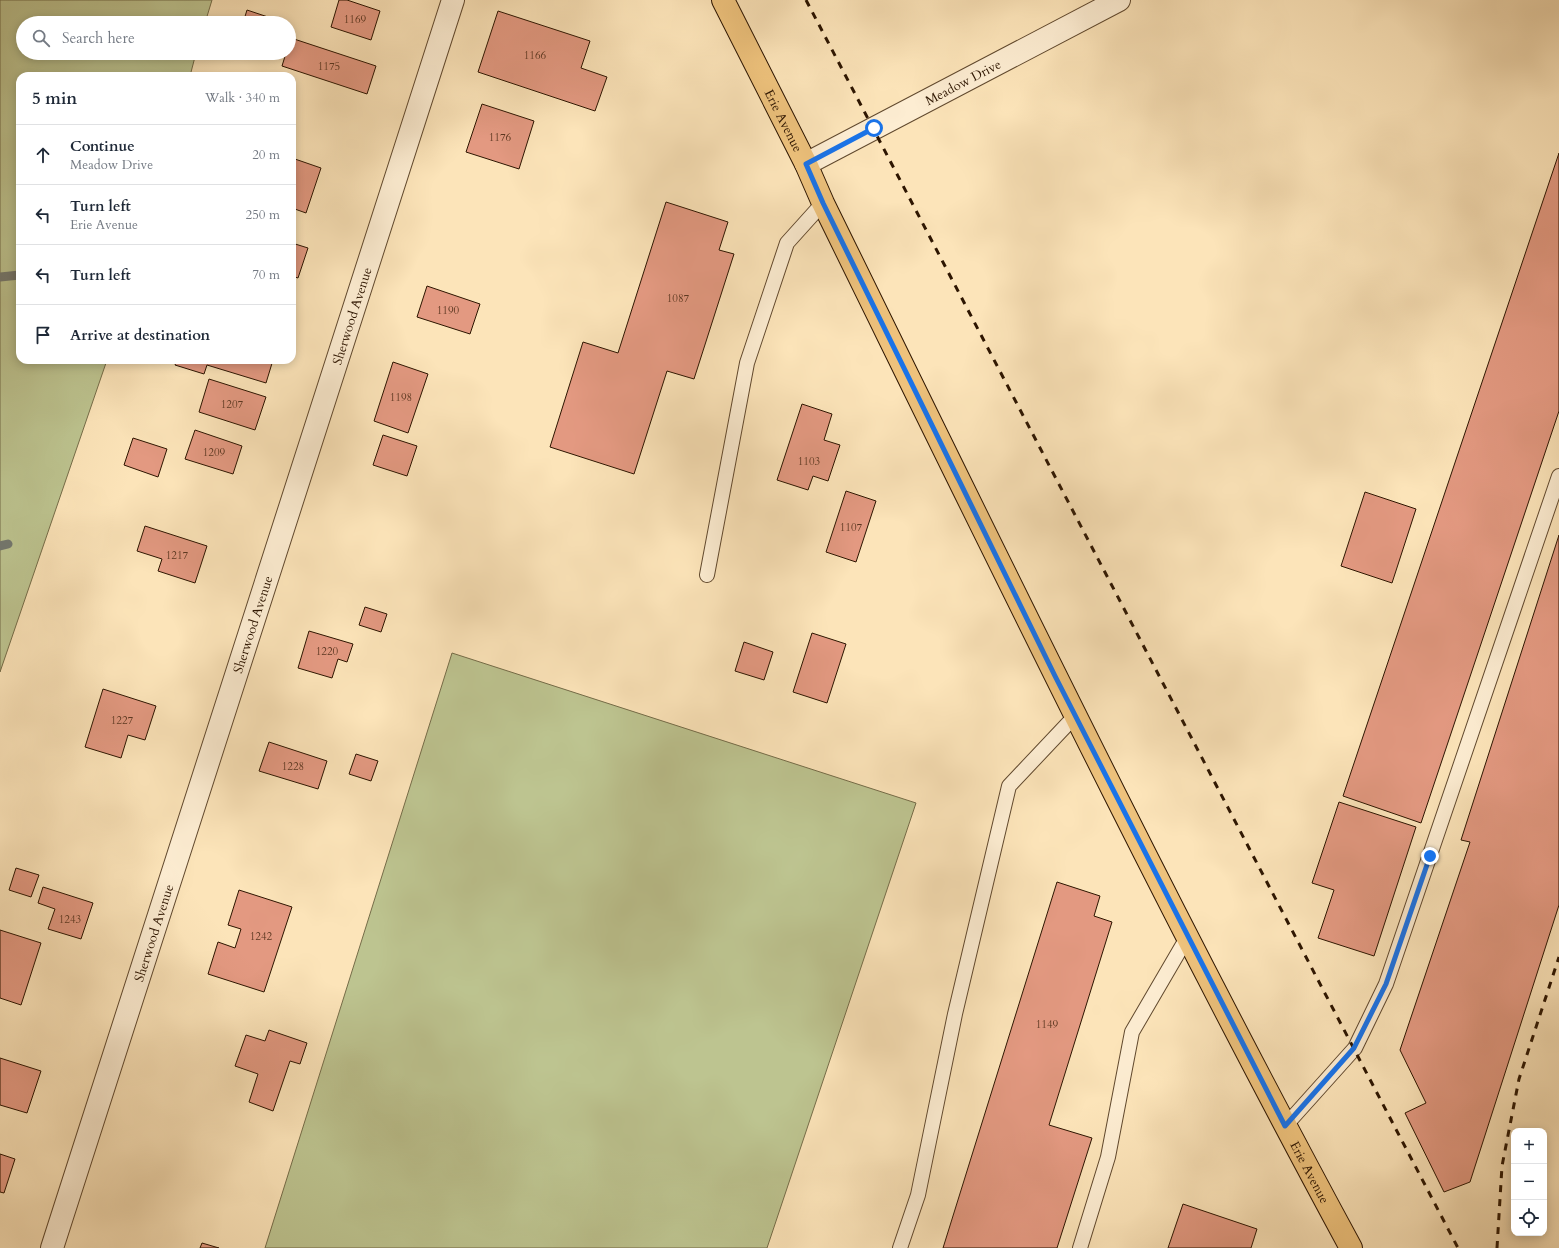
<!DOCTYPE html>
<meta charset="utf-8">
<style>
:root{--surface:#fff;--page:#f6f6f7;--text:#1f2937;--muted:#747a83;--line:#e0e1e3}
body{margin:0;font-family:Cardo,serif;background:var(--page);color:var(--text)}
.controls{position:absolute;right:12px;bottom:12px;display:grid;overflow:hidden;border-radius:8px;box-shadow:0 2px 10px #0003}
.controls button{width:36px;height:36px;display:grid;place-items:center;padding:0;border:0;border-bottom:1px solid var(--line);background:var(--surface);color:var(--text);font:20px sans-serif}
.stop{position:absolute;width:12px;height:12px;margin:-9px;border:3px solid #1a73e8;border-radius:50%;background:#fff}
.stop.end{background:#1a73e8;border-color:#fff;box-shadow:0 1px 4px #0008}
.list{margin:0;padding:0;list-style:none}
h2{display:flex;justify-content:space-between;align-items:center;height:52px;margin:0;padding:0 16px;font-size:17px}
h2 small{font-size:13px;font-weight:400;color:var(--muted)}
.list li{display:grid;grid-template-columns:26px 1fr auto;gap:12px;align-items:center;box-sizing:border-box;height:60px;padding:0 16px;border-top:1px solid var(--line)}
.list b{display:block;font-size:15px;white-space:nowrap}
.list p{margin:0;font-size:13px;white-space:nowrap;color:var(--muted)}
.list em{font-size:13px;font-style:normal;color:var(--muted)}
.icon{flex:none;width:22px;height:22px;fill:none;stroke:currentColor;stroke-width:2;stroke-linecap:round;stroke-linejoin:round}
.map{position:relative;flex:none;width:1559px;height:1248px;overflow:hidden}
.search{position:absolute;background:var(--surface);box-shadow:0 2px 10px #0003;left:16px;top:16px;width:280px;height:44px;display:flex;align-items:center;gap:10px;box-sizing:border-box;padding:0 14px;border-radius:22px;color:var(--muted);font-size:15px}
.panel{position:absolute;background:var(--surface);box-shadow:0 2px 10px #0003;left:16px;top:72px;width:280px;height:292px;border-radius:12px}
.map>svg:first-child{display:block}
.green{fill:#bdc490;stroke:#756c48}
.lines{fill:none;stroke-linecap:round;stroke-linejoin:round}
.stream{stroke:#747970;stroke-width:9}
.building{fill:#e39981;stroke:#2d1500}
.service-casing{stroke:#61492e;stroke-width:16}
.minor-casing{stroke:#61492e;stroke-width:24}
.tertiary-casing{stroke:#61492e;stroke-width:24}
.primary-casing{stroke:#2d1500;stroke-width:24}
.service{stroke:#fdedd2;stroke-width:14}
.minor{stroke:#fdedd2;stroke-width:22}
.tertiary{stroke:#fdedd2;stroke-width:22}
.primary{stroke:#eec27c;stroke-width:22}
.rail{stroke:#2d1500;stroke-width:3;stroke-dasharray:7 7;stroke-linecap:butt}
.route{stroke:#1a73e8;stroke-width:5}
.labels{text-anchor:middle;stroke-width:3;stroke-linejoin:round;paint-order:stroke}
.number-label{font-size:11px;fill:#5a3620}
.street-label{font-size:13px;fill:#2d1500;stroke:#fdedd2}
</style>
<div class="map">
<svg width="1559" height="1248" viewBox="0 0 1559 1248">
<rect width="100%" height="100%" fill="#fce4b9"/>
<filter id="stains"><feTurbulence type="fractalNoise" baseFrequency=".005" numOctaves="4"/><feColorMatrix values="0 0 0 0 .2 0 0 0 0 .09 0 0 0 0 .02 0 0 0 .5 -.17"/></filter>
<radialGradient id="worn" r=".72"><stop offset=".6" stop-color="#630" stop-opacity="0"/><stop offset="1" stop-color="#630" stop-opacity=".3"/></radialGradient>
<!-- green -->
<g class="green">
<polygon points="0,0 212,0 205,23 23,23 23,53 196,53 190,76 20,76 20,360 107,360 0,672"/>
<polygon points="452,653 916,803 767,1248 265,1248"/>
</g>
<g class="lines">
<!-- stream -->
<g class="stream">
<polyline points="0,277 20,275"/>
<polyline points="0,546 8,544"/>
</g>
</g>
<!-- building -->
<g class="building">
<polygon points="339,0 347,0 380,11 371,40 331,27"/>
<polygon points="247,10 286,23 243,23"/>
<polygon points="498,11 590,41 581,68 607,77 595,111 478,72"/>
<polygon points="291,38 376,66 367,94 282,66 286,53 289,53"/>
<polygon points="266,53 277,53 276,56"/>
<polygon points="482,104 534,121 519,169 466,152"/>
<polygon points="1559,153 1559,411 1421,823 1343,796"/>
<polygon points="292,158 321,168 306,213 292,208"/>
<polygon points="666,202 728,222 719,250 734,254 694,379 667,371 634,474 550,447 583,342 618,353"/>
<polygon points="292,243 308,248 298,278 292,276"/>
<polygon points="427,286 480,304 470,334 417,317"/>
<polygon points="177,360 273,360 266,383 207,365 204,374 175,365"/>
<polygon points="393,362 428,374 408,433 374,421"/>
<polygon points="209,379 266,397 255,430 199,412"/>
<polygon points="802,404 832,414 824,440 840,445 828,481 813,476 808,490 777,480"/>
<polygon points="195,430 242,446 233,474 185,459"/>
<polygon points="383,435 417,446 407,476 373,465"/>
<polygon points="133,438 167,449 158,477 124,465"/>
<polygon points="846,491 876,501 856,562 826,552"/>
<polygon points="1365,492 1416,509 1392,583 1341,566"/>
<polygon points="145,526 207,546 195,583 158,571 162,559 137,551"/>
<polygon points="1559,535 1559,905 1470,1182 1444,1192 1405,1113 1426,1103 1400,1050 1470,842 1461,840"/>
<polygon points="365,607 387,614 381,632 359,625"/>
<polygon points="309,631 353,644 347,662 338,659 332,678 298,668"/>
<polygon points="812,633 846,644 827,703 793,692"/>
<polygon points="744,642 773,652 764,680 735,671"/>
<polygon points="103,689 156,706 145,740 128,735 121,758 85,747"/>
<polygon points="269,742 327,761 318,789 259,771"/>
<polygon points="356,754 378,761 371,781 349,774"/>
<polygon points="1339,802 1416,827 1374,956 1318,938 1334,890 1312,883"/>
<polygon points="16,868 39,875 31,897 9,890"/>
<polygon points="1057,882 1100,896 1094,916 1112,922 1049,1125 1092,1138 1057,1248 943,1248"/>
<polygon points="43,887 93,903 81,939 48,929 55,909 38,903"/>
<polygon points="239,890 292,907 264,992 208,974 218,942 235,948 241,929 228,925"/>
<polygon points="0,930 41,943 21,1005 0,998"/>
<polygon points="269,1030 307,1043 300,1064 290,1061 273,1111 249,1102 258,1074 235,1066 246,1035 265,1041"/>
<polygon points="0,1058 41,1071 27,1113 0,1105"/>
<polygon points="0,1154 15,1159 4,1193 0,1192"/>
<polygon points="1183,1204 1257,1229 1251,1248 1168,1248"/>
<polygon points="202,1243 219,1248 200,1248"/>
</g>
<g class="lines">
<!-- service casing -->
<g class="service-casing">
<g id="service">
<polyline points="707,575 747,363 787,243 823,203"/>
<polyline points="1285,1126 1355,1048 1386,984 1559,476"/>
<polyline points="900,1248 918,1195 955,1014 1009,786 1076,715"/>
<polyline points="1080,1248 1108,1157 1132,1032 1188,936"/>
</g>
</g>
<!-- minor casing -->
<g class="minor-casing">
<g id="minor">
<path id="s1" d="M52 1248 453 0"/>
</g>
</g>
<!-- tertiary casing -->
<g class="tertiary-casing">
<g id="tertiary">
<path id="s2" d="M806 164 1119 0"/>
</g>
</g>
<!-- primary casing -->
<g class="primary-casing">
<g id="primary">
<path id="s3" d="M723 0 806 164 823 203C995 553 1165 905 1351 1248"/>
</g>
</g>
<!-- service -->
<use href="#service" class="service"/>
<!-- minor -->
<use href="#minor" class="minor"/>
<!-- tertiary -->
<use href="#tertiary" class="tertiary"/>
<!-- primary -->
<use href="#primary" class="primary"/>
<!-- rail -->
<g class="rail">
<polyline points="806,0 1458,1248"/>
<polyline points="1497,1248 1502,1166 1519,1079 1559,957"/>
</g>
</g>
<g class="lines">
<!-- route -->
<polyline class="route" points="874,128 806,164 823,203 1055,676 1285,1126 1354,1048 1386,984 1430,856"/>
</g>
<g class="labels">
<!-- number labels -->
<g class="number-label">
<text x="355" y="23">1169</text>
<text x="535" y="59">1166</text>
<text x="329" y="70">1175</text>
<text x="500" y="141">1176</text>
<text x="678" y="302">1087</text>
<text x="448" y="314">1190</text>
<text x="401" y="401">1198</text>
<text x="232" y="408">1207</text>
<text x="214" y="456">1209</text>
<text x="809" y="465">1103</text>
<text x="851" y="531">1107</text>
<text x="177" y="559">1217</text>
<text x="327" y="655">1220</text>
<text x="122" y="724">1227</text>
<text x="293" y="770">1228</text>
<text x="70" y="923">1243</text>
<text x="261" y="940">1242</text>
<text x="1047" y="1028">1149</text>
</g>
<!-- street labels -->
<g class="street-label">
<text dy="5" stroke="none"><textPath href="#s2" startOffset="177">Meadow Drive</textPath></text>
<text dy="5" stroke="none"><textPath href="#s3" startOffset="135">Erie Avenue</textPath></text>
<text dy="5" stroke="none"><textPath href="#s1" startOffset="979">Sherwood Avenue</textPath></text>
<text dy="5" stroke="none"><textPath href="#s1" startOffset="655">Sherwood Avenue</textPath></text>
<text dy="5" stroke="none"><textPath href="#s1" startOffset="331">Sherwood Avenue</textPath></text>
<text dy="5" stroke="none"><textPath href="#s3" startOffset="1311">Erie Avenue</textPath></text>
</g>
</g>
<rect width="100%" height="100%" filter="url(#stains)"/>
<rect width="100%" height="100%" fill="url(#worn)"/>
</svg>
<div class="controls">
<button>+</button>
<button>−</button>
<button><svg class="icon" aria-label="locate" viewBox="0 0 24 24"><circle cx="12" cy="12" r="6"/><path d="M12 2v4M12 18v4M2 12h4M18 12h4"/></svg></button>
</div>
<div class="stop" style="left:874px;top:128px"></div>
<div class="stop end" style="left:1430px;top:856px"></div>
<div class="search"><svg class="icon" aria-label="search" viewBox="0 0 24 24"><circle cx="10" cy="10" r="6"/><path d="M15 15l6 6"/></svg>Search here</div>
<section class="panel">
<h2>5 min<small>Walk · 340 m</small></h2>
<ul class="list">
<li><svg class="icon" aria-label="ahead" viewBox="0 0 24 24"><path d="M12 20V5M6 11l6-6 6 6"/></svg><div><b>Continue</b><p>Meadow Drive</p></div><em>20 m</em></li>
<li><svg class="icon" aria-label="left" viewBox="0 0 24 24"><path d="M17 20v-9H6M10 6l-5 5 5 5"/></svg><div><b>Turn left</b><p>Erie Avenue</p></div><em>250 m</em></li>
<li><svg class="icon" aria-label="left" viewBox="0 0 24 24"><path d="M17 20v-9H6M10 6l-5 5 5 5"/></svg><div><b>Turn left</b></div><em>70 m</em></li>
<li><svg class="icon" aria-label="arrive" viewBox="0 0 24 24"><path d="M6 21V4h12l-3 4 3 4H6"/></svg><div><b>Arrive at destination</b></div></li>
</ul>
</section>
</div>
